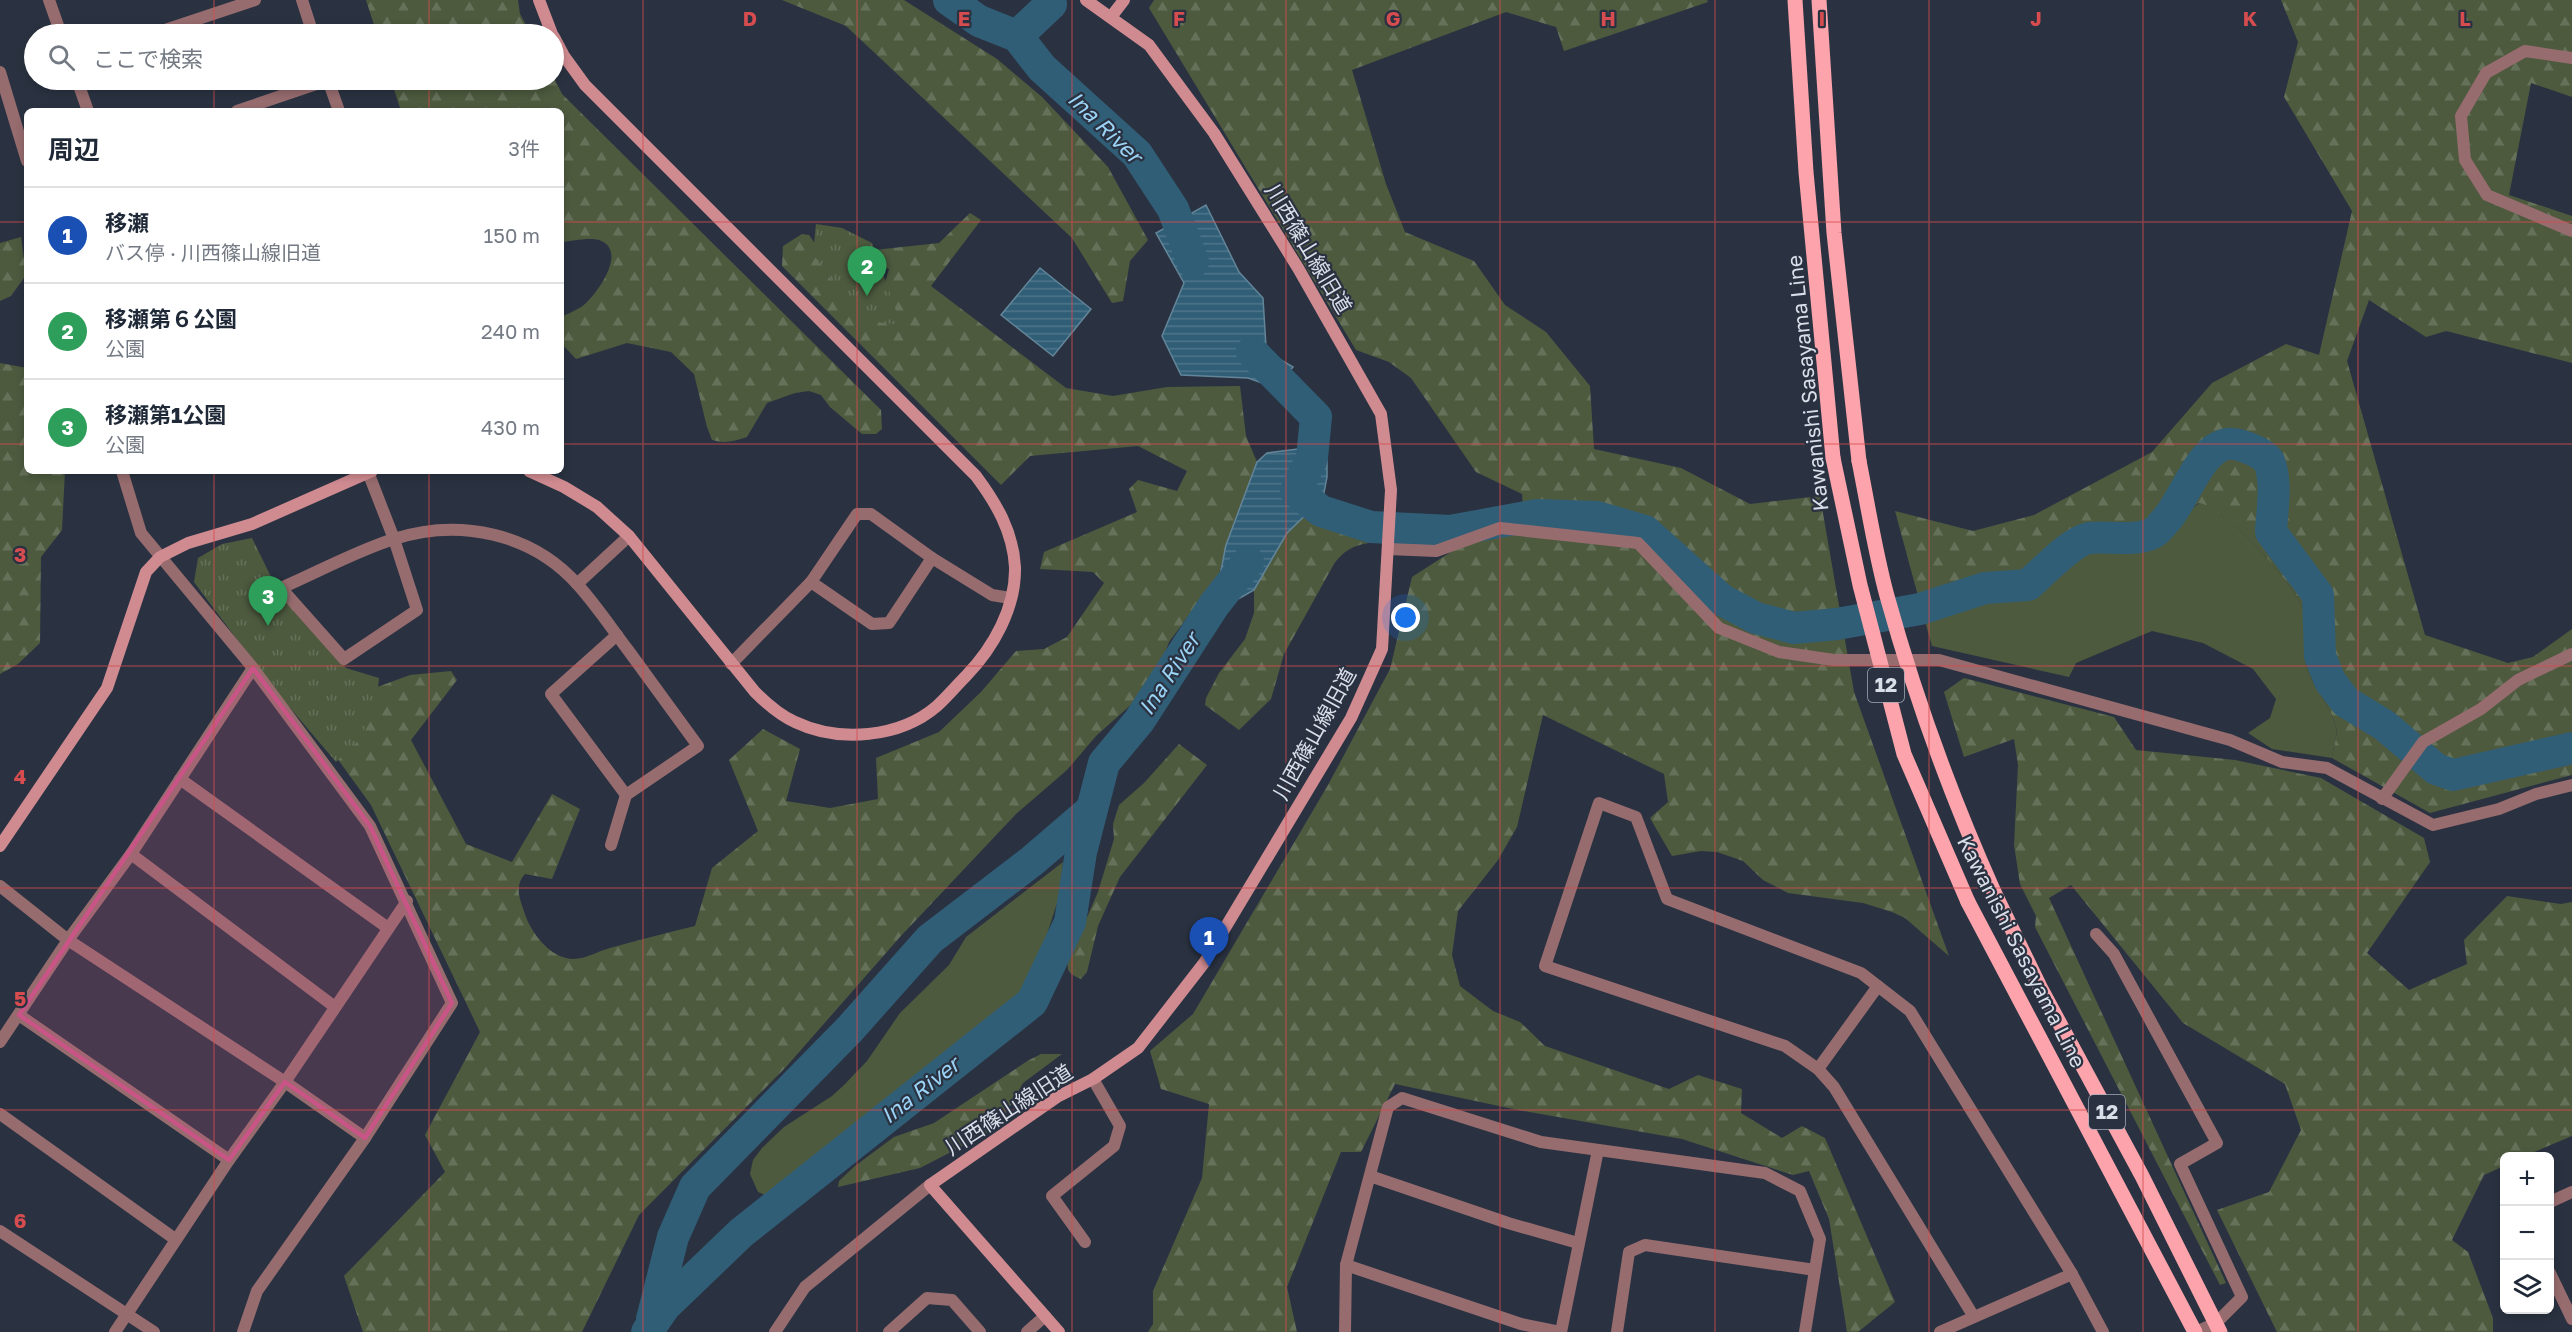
<!DOCTYPE html>
<html lang="ja">
<meta charset="utf-8">
<style>
:root{--surface:#fff;--page:#f6f6f7;--text:#1f2937;--muted:#747a83;--line:#e0e1e3;--accent:#ea580c}
body{margin:0;font-family:"Golos Text","Noto Sans JP",sans-serif;background:var(--page);color:var(--text)}
.controls{position:absolute;right:18px;bottom:18px;display:grid;overflow:hidden;border-radius:9px;box-shadow:0 3px 9px #0003}
.controls button{width:54px;height:54px;display:grid;place-items:center;padding:0;border:0;border-bottom:2px solid var(--line);background:var(--surface);color:var(--text);font:30px sans-serif}
.you{position:absolute;left:1406px;top:618px;width:21px;height:21px;margin:-15px;border:4px solid #fff;border-radius:50%;background:#1a73e8;box-shadow:0 0 0 9px #1a73e833}
.badge{display:grid;place-items:center;width:39px;height:39px;border-radius:50%;background:var(--accent);color:#fff;font-size:20px;font-weight:700}
.pin{position:absolute;translate:-50% -50px;filter:drop-shadow(0 2px 3px #0008)}
.pin::after{content:'';position:absolute;top:32px;width:21px;height:18px;background:inherit;clip-path:polygon(0 0,100% 0,50% 100%)}
.list{margin:0;padding:0;list-style:none}
h2{display:flex;justify-content:space-between;align-items:center;height:78px;margin:0;padding:0 24px;font-size:26px}
h2 small{font-size:20px;font-weight:400;color:var(--muted)}
.list li{display:grid;grid-template-columns:39px 1fr auto;gap:18px;align-items:center;box-sizing:border-box;height:96px;padding:0 24px;border-top:2px solid var(--line)}
.list b{display:block;font-size:22px;white-space:nowrap}
.list p{margin:0;font-size:20px;white-space:nowrap;color:var(--muted)}
.list em{font-size:20px;font-style:normal;color:var(--muted)}
.icon{flex:none;width:33px;height:33px;fill:none;stroke:currentColor;stroke-width:2;stroke-linecap:round;stroke-linejoin:round}
.map{position:relative;flex:none;width:2572px;height:1332px;overflow:hidden}
.search{position:absolute;background:var(--surface);box-shadow:0 3px 9px #0003;left:24px;top:24px;width:540px;height:66px;display:flex;align-items:center;gap:15px;box-sizing:border-box;padding:0 21px;border-radius:33px;color:var(--muted);font-size:22px}
.panel{position:absolute;background:var(--surface);box-shadow:0 3px 9px #0003;left:24px;top:108px;width:540px;height:366px;border-radius:9px}
.map>svg:first-child{display:block}
.grass{fill:#4d5a3e}
.forest{fill:url(#forest-firs)}
.park{fill:url(#park-tufts)}
.water{fill:url(#water-rules);stroke:#638599;stroke-width:1.5}
.lines{fill:none;stroke-linecap:round;stroke-linejoin:round}
.river{stroke:#315e77;stroke-width:32}
.street{stroke:#976c6f;stroke-width:12}
.secondary{stroke:#d08b91;stroke-width:12}
.primary{stroke:#fca3ab;stroke-width:15}
.primary-bridge{stroke:#fca3ab;stroke-width:15}
.marked{fill:#c95486;fill-opacity:0.2;stroke:#c95486;stroke-width:4.5;stroke-linejoin:round}
.grid{fill:none;stroke:#d74d4f;stroke-width:1.5;stroke-opacity:0.55}
.labels{text-anchor:middle;stroke-width:4.5;stroke-linejoin:round;paint-order:stroke}
.shield{fill:#2a3241;stroke:#a4abb7;stroke-width:1.5}
.shield-label{font-size:20px;font-weight:bold;fill:#d9dfe9}
.street-label{font-size:21px;fill:#d9dfe9;stroke:#2a3241}
.water-label{font-size:22px;font-style:italic;fill:#9ad3f5;stroke:#2a3241}
.grid-label{font-size:20px;text-anchor:middle;font-weight:bold;fill:#d74d4f;stroke:#2a3241;stroke-width:4.5;stroke-linejoin:round;paint-order:stroke}
</style>
<div class="map">
<svg width="2572" height="1332" viewBox="0 0 2572 1332">
<defs>
<pattern id="forest-firs" width="22" height="20" patternUnits="userSpaceOnUse" patternTransform="scale(1.5)"><rect width="22" height="20" fill="#4d5a3e"/><path d="M5 1l3.5 6h-7zM16 11l3.5 6h-7z" fill="#66715a"/></pattern>
<pattern id="park-tufts" width="24" height="20" patternUnits="userSpaceOnUse" patternTransform="scale(1.5)"><rect width="24" height="20" fill="#4d5a3e"/><path d="M3 7l-1-3M5 7V3M7 7l1-3M15 17l-1-3M17 17v-4M19 17l1-3" fill="none" stroke="#66715a"/></pattern>
<pattern id="water-rules" width="6" height="5" patternUnits="userSpaceOnUse" patternTransform="scale(1.5)"><rect width="6" height="5" fill="#315e77"/><path d="M0 2.5h6" fill="none" stroke="#4e758a"/></pattern>
</defs>
<rect width="100%" height="100%" fill="#2a3241"/>
<!-- grass -->
<g class="grass">
<path d="M2200 503C2225 506 2295 584 2303 609 2308 627 2302 647 2306 665 2311 686 2331 705 2336 727 2338 735 2333 749 2332 758L2272 749 2248 733 2270 718 2276 699 2253 669 2203 643 2152 631 2076 663 2069 677 1932 646 1924 618 2045 583 2087 545 2147 540Z"/>
<polygon points="1063,862 1059,897 1029,990 923,1080 791,1185 765,1195 758,1192 750,1174 753,1160 762,1148 784,1127 832,1096 843,1086 867,1061 900,1013 949,965 966,937"/>
</g>
<!-- forest -->
<g class="forest">
<polygon points="366,0 518,0 520,14 531,34 377,34"/>
<polygon points="782,0 904,0 997,59 1042,97 1108,167 1148,240 1130,261 1123,301 1112,303 1072,238 846,26"/>
<polygon points="1154,0 1707,0 1708,2 1564,51 1556,27 1506,12 1352,70 1386,184 1405,232 1474,261 1505,305 1546,332 1590,386 1594,449 1681,468 1750,504 1820,496 1854,692 1949,956 1905,918 1892,912 1863,903 1788,893 1763,880 1743,861 1717,852 1701,851 1672,856 1650,818 1668,802 1664,774 1543,715 1517,827 1498,860 1458,911 1452,955 1460,986 1493,1011 1520,1022 1545,1046 1669,1089 1698,1075 1742,1089 1741,1113 1782,1138 1802,1126 1825,1138 1895,1302 1858,1332 1847,1332 1829,1219 1809,1171 1793,1175 1682,1139 1518,1110 1395,1084 1361,1152 1341,1152 1287,1287 1297,1332 1148,1332 1153,1324 1153,1291 1202,1178 1209,1104 1161,1089 1150,1051 1193,1014 1328,785 1390,669 1412,577 1505,517 1523,508 1522,494 1476,472 1411,378 1389,362 1356,350 1149,8"/>
<path d="M2281 0H2572V97L2531 83 2509 195 2572 216V363L2446 331 2426 337 2369 300 2347 361 2425 635 2508 663 2533 657 2572 629V775L2430 813 2332 758C2333 749 2338 735 2336 727 2331 705 2311 686 2306 665 2302 647 2308 627 2303 609 2295 584 2225 506 2199 503L2147 540 2087 545 2045 583 1924 618 1895 511 1973 531 2034 515 2152 452 2212 383 2286 344 2319 355 2352 211 2284 97 2298 42Z"/>
<path d="M554 78 562 94 881 410 882 429 876 434H862L830 407 821 395 809 391 795 393 767 403 747 437C734 441 725 444 712 440L707 427 694 374 671 352 627 343 576 359 561 343V317C569 313 580 309 586 303 599 291 628 250 599 240 589 237 572 241 561 242V111H401L391 80Z"/>
<path d="M970 213 981 220 931 286 1066 388 1113 396 1167 387 1240 386 1246 436 1257 462 1226 545 1219 574 1169 642 1158 671 1143 694 1096 736 1067 770 1016 814 900 937 786 1067 639 1215 582 1332H363L344 1276 445 1172 425 1135 480 1032 371 805 334 754 369 690 410 675 451 671 457 680 411 740 466 844 512 862 552 794 580 809 552 879 525 874C513 887 521 902 526 917 532 933 548 954 566 958 582 962 595 952 610 948 638 940 666 933 695 926L712 868 758 831 729 760 763 729 800 749 786 801 830 808 878 799 876 758 939 732 981 692 1016 651 1044 649 1067 637 1104 583 1093 572 1040 569 1044 552 1137 512 1129 489 1138 480 1177 491 1187 471 1138 446 1030 456 1001 485 782 266 783 246 802 234 809 235 866 316 879 303 889 269 865 261V251L939 243Z"/>
<polygon points="21,237 26,275 11,296 0,301 0,243"/>
<polygon points="0,363 27,368 27,471 65,471 62,530 41,557 40,643 18,664 0,674"/>
<path d="M1323 498 1369 514 1377 536 1374 542C1355 545 1345 549 1334 564L1284 654 1271 699 1239 730 1205 705 1206 698 1219 673 1245 639 1254 613V590L1287 533Z"/>
<polygon points="1964,678 2114,717 2136,750 2235,760 2321,778 2424,838 2430,862 2367,953 2409,990 2467,964 2464,940 2507,896 2561,904 2572,902 2572,1136 2525,1156 2504,1156 2504,1166 2484,1175 2452,1240 2468,1252 2493,1318 2493,1332 2277,1332 2217,1210 2269,1192 2301,1130 2285,1084 2183,1023 2071,885 2049,898 2226,1283 2220,1285 2035,927 2036,916 2020,884 2014,845 2018,765 2014,739 1964,757 1944,692"/>
<path d="M1179 744 1207 765 1120 877 1098 926 1087 972 1081 979C1072 975 1066 973 1068 961L1098 892 1114 839 1113 824 1119 805 1144 783Z"/>
<polygon points="1041,1054 1062,1054 1023,1083 1005,1115 990,1132 920,1168 838,1187 839,1181 855,1166 894,1137 934,1123 1029,1060"/>
</g>
<!-- park -->
<g class="park">
<polygon points="816,224 842,228 872,243 901,325 860,320 813,254"/>
<polygon points="252,538 274,583 346,668 379,678 376,708 357,742 336,762 274,689 194,582 198,558 222,544"/>
</g>
<!-- water -->
<g class="water">
<polygon points="1206,205 1239,272 1263,298 1266,347 1269,353 1293,367 1276,388 1248,378 1181,375 1162,336 1184,283 1156,233"/>
<polygon points="1040,268 1091,309 1053,356 1001,315"/>
<polygon points="1298,449 1327,456 1327,477 1323,498 1287,533 1254,590 1226,606 1218,585 1226,545 1257,462 1267,453"/>
</g>
<g class="lines">
<!-- river -->
<g class="river">
<polyline points="949,0 979,21 1017,36 1042,68 1137,154 1173,209 1193,262"/>
<polyline points="1017,36 1051,4"/>
<polyline points="1252,352 1316,417 1312,458 1296,491"/>
<path d="M1296 491 1321 511 1371 527 1450 531 1537 515 1597 517 1645 531 1722 600 1756 618 1794 628 1837 624 1920 609 1985 588 2028 585C2042 573 2072 541 2089 538 2109 536 2135 542 2153 533 2158 531 2162 524 2166 520 2184 501 2199 449 2227 444 2235 443 2246 447 2253 450 2259 453 2268 457 2270 464 2277 485 2272 511 2271 532L2318 595 2320 656 2330 681 2346 702 2384 725 2436 769 2453 775 2572 748"/>
<polyline points="652,1319 673,1237 695,1187 849,1030 930,939 1032,861 1089,812"/>
<polyline points="647,1332 665,1306 741,1233 1032,1002 1070,922 1081,852 1104,763 1139,721 1214,605 1248,562"/>
</g>
<!-- street -->
<g class="street">
<polyline points="49,0 61,34"/>
<polyline points="302,0 313,34"/>
<polyline points="153,34 255,0"/>
<polyline points="2572,58 2525,51 2486,73 2461,116 2465,160 2487,195 2572,231"/>
<polyline points="0,72 27,161"/>
<polyline points="77,80 88,111"/>
<polyline points="328,80 339,111"/>
<polyline points="237,111 328,80"/>
<path d="M368 472 394 539 417 610 344 659 281 588C318 572 356 551 394 539 459 518 532 533 578 585 596 605 612 629 628 650 651 682 675 714 698 746L626 795 611 845"/>
<polyline points="1388,549 1436,551 1500,528 1638,543 1719,628 1779,652 1834,660 1939,660 2230,740 2282,762 2327,768 2433,825 2499,809 2536,794 2572,785"/>
<polyline points="811,582 872,624 889,623 932,558"/>
<polyline points="577,584 629,536"/>
<polyline points="617,635 551,694 626,795"/>
<polyline points="731,664 811,582 857,514 871,514 932,558 992,595 1010,598"/>
<polyline points="180,779 388,928"/>
<polyline points="2382,799 2423,742 2481,709 2518,680 2572,654"/>
<polyline points="131,854 335,1007"/>
<polyline points="0,886 68,940 285,1082 365,1138 452,1003 370,826 253,668 141,533 122,471"/>
<polyline points="2096,934 2114,954 2217,1143 2180,1164 2242,1297 2216,1323 2196,1332"/>
<polyline points="19,1015 229,1160"/>
<polyline points="0,1042 68,940 131,854 253,668"/>
<polyline points="1818,1069 1878,986"/>
<polyline points="0,1114 175,1239"/>
<polyline points="1370,1176 1508,1223 1578,1243"/>
<polyline points="2550,1202 2572,1192"/>
<polyline points="0,1231 154,1332"/>
<polyline points="1085,1242 1052,1196 1114,1146 1120,1126 1093,1079"/>
<polyline points="1346,1265 1521,1324 1560,1332"/>
<polyline points="2550,1273 2572,1319"/>
<polyline points="2072,1274 2103,1332"/>
<polyline points="115,1332 229,1160 285,1082 407,901"/>
<polyline points="243,1332 257,1291 365,1138"/>
<polyline points="775,1332 805,1287 930,1185"/>
<polyline points="889,1332 927,1298 952,1300 980,1332"/>
<polyline points="1027,1332 1045,1316"/>
<polyline points="1345,1332 1346,1265 1388,1107 1402,1098 1541,1142 1765,1173 1800,1191 1820,1239 1805,1332"/>
<polyline points="1561,1332 1598,1150"/>
<polyline points="1617,1332 1629,1252 1645,1245 1815,1270"/>
<polyline points="1940,1332 2072,1274 1910,1011 1861,973 1667,899 1636,817 1599,803 1545,966 1785,1046 1818,1069 1834,1087 1974,1317"/>
</g>
<!-- secondary -->
<g class="secondary">
<polyline points="539,0 552,34"/>
<polyline points="1111,17 1124,0"/>
<path d="M529 471 564 487 597 507 629 536 755 692C767 704 779 715 795 722 839 743 900 738 937 706 947 697 956 686 966 676 993 648 1016 608 1015 567 1013 531 996 503 976 476L585 85 564 56 554 37"/>
<polyline points="0,846 107,688 146,572 160,557 188,543 252,524 372,471"/>
<polyline points="1059,1332 930,1185 1057,1097 1093,1079 1138,1048 1204,963 1351,718 1382,649 1391,490 1381,414 1298,268 1214,133 1149,45 1086,0"/>
</g>
<!-- primary -->
<g class="primary">
<polyline points="1795,0 1806,172 1833,458"/>
<polyline points="1819,0 1834,233 1859,461"/>
<polyline points="1994,892 2040,987 2142,1176 2220,1332"/>
<polyline points="1968,902 2195,1332"/>
</g>
<!-- primary-bridge -->
<g class="primary-bridge">
<polyline points="1833,458 1860,585 1904,754 1968,902"/>
<path d="M1859 461C1868 506 1875 552 1887 596 1915 697 1951 796 1994 892"/>
</g>
</g>
<!-- marked area -->
<path class="marked" d="M253 668 370 826 452 1003 365 1138 285 1082 229 1160 19 1015Z"/>
<!-- grid -->
<path class="grid" d="M214 0V34M429 0V34M643 0V1332M857 0V1332M1072 0V1332M1286 0V1332M1500 0V1332M1715 0V1332M1929 0V1332M2143 0V1332M2358 0V1332M214 80V111M429 80V111M0 222H27M561 222H2572M0 444H27M561 444H2572M214 471V1332M429 471V1332M0 666H2572M0 888H2572M0 1110H2572"/>
<g class="labels">
<!-- shield labels -->
<g class="shield">
<rect x="1868" y="668" width="36" height="34" rx="4.5"/>
<rect x="2089" y="1095" width="36" height="34" rx="4.5"/>
</g>
<g class="shield-label">
<text x="1886" y="692">12</text>
<text x="2107" y="1119">12</text>
</g>
<!-- street labels -->
<g class="street-label">
<text transform="translate(1308 249) rotate(59)" y="7">川西篠山線旧道</text>
<text transform="translate(1808 383) rotate(-96)" y="7">Kawanishi Sasayama Line</text>
<text transform="translate(1315 734) rotate(-61)" y="7">川西篠山線旧道</text>
<text transform="translate(2021 952) rotate(63)" y="7">Kawanishi Sasayama Line</text>
<text transform="translate(1009 1110) rotate(-33)" y="7">川西篠山線旧道</text>
</g>
<!-- water labels -->
<g class="water-label">
<text transform="translate(1105 127) rotate(44)" y="8">Ina River</text>
<text transform="translate(1169 674) rotate(-57)" y="8">Ina River</text>
<text transform="translate(920 1090) rotate(-38)" y="8">Ina River</text>
</g>
</g>
<g class="grid-label">
<text x="750" y="26">D</text>
<text x="964" y="26">E</text>
<text x="1179" y="26">F</text>
<text x="1393" y="26">G</text>
<text x="1608" y="26">H</text>
<text x="1822" y="26">I</text>
<text x="2036" y="26">J</text>
<text x="2250" y="26">K</text>
<text x="2465" y="26">L</text>
<text x="20" y="562">3</text>
<text x="20" y="784">4</text>
<text x="20" y="1006">5</text>
<text x="20" y="1228">6</text>
</g>
</svg>
<div class="controls">
<button>+</button>
<button>−</button>
<button><svg class="icon" aria-label="layers" viewBox="0 0 24 24"><path d="M12 4l9 5-9 5-9-5zM3 14l9 5 9-5"/></svg></button>
</div>
<div class="you"></div>
<div class="pin badge" style="left:1209px;top:967px;background:#1a4fb4">1</div>
<div class="pin badge" style="left:867px;top:296px;background:#2e9e5b">2</div>
<div class="pin badge" style="left:268px;top:626px;background:#2e9e5b">3</div>
<div class="search"><svg class="icon" aria-label="search" viewBox="0 0 24 24"><circle cx="10" cy="10" r="6"/><path d="M15 15l6 6"/></svg>ここで検索</div>
<section class="panel">
<h2>周辺<small>3件</small></h2>
<ul class="list">
<li><span class="badge" style="background:#1a4fb4">1</span><div><b>移瀬</b><p>バス停 · 川西篠山線旧道</p></div><em>150 m</em></li>
<li><span class="badge" style="background:#2e9e5b">2</span><div><b>移瀬第６公園</b><p>公園</p></div><em>240 m</em></li>
<li><span class="badge" style="background:#2e9e5b">3</span><div><b>移瀬第1公園</b><p>公園</p></div><em>430 m</em></li>
</ul>
</section>
</div>
